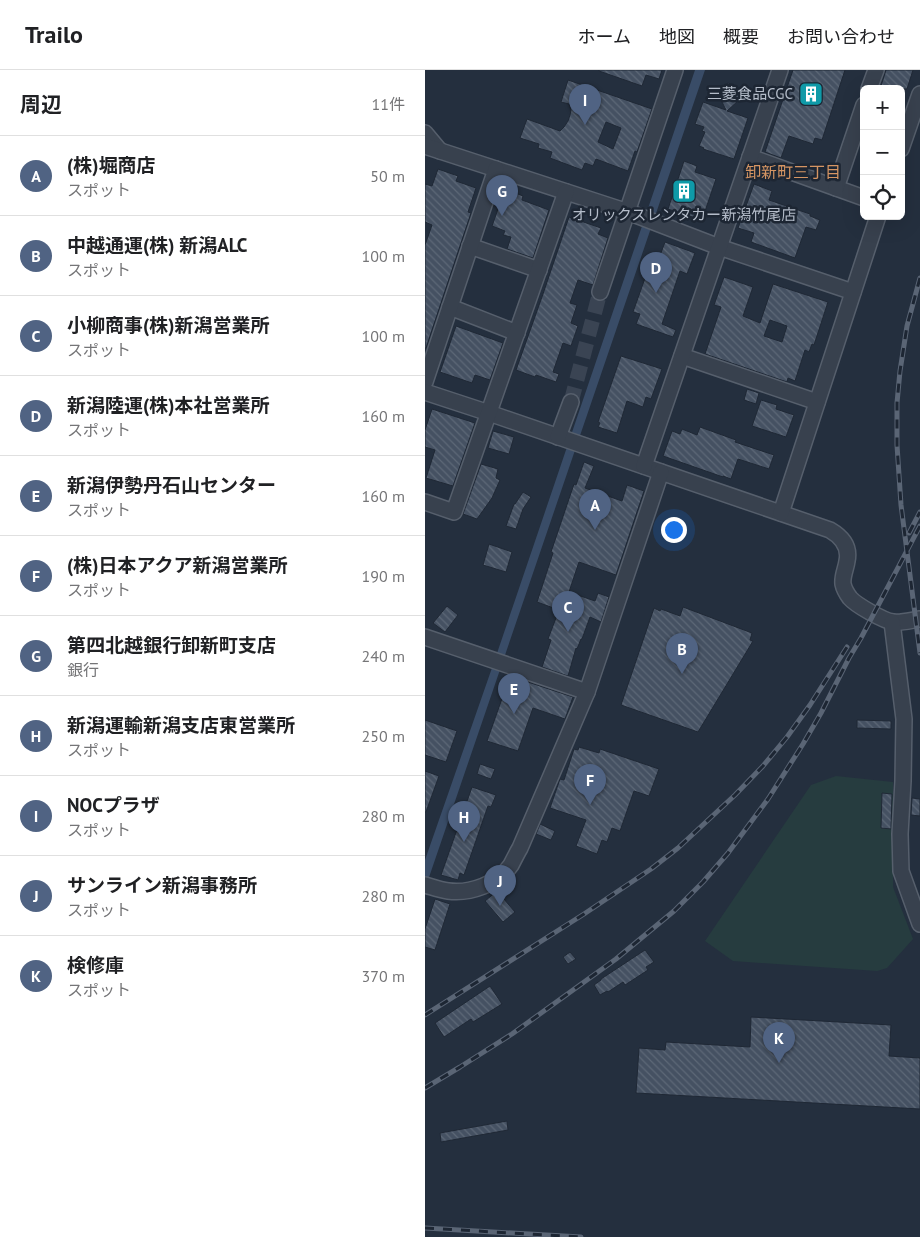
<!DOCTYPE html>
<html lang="ja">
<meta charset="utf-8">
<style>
:root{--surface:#fff;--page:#f6f6f6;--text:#202124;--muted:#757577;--line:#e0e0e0;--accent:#506383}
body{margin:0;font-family:"PT Sans","Noto Sans JP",sans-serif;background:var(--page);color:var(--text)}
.controls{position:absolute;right:15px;top:15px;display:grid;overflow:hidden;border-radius:8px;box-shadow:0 5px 20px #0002}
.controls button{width:45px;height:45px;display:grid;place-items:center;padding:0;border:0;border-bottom:1px solid var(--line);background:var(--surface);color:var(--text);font:25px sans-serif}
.you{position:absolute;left:248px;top:459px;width:18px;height:18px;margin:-12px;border:4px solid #fff;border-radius:50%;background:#1a73e8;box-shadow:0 0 0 8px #1a73e833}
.badge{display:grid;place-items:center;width:32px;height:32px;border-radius:50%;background:var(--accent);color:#fff;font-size:16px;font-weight:700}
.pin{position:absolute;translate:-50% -41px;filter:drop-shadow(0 1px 2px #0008)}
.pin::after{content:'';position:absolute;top:26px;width:18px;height:15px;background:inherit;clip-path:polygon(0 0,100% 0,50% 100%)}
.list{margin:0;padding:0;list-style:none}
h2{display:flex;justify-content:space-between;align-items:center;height:65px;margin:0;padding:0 20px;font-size:21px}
h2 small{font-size:16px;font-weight:400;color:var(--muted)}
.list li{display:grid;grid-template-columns:32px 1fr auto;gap:15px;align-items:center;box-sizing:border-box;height:80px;padding:0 20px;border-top:1px solid var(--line)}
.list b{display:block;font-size:19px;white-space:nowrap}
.list p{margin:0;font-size:16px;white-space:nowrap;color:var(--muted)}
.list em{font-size:16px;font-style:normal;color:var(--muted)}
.icon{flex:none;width:28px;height:28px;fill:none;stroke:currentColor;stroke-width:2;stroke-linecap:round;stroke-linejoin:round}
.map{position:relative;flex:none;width:495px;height:1167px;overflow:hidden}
header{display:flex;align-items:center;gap:30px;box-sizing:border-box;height:70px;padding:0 25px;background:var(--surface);border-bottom:1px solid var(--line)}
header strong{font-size:24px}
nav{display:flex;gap:28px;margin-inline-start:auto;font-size:18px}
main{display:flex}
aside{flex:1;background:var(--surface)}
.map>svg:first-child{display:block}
.garden{fill:#263c3f}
.water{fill:#394c67}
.building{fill:url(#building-back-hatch);stroke:#1f2835;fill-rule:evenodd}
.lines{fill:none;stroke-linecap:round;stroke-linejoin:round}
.minor-tunnel{stroke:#3a4453;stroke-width:15;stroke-dasharray:15 8;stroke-linecap:butt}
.minor-casing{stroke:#565f6c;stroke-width:18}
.minor{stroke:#38414e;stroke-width:15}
.rail-casing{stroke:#5a6575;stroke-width:5}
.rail{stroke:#1d2633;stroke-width:3;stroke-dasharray:9;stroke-linecap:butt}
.labels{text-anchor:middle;stroke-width:5;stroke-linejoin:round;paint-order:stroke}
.poi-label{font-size:15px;fill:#b4bcc9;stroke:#1d2633;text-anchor:end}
.neighbourhood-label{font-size:16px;fill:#d59563;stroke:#1d2633}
</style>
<header>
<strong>Trailo</strong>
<nav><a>ホーム</a><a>地図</a><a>概要</a><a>お問い合わせ</a></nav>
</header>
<main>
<aside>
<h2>周辺<small>11件</small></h2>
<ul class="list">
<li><span class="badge">A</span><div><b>(株)堀商店</b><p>スポット</p></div><em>50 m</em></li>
<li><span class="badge">B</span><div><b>中越通運(株) 新潟ALC</b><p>スポット</p></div><em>100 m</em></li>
<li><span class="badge">C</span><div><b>小柳商事(株)新潟営業所</b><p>スポット</p></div><em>100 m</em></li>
<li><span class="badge">D</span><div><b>新潟陸運(株)本社営業所</b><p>スポット</p></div><em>160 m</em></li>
<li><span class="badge">E</span><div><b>新潟伊勢丹石山センター</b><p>スポット</p></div><em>160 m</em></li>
<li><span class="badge">F</span><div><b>(株)日本アクア新潟営業所</b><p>スポット</p></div><em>190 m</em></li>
<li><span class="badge">G</span><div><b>第四北越銀行卸新町支店</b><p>銀行</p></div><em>240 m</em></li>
<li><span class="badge">H</span><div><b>新潟運輸新潟支店東営業所</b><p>スポット</p></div><em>250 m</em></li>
<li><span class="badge">I</span><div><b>NOCプラザ</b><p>スポット</p></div><em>280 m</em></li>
<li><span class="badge">J</span><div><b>サンライン新潟事務所</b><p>スポット</p></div><em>280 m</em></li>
<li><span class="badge">K</span><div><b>検修庫</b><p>スポット</p></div><em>370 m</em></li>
</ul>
</aside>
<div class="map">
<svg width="495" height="1167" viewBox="0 0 495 1167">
<defs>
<pattern id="building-back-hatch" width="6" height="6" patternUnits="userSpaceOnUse" patternTransform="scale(1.25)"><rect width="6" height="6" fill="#455162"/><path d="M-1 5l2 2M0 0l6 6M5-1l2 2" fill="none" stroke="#5d6877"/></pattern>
</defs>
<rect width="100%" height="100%" fill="#242f3e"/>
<!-- garden -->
<polygon class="garden" points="411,706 468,712 468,817 488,869 462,898 452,901 308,891 280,871 386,715"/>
<!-- water -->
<polygon class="water" points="270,0 280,0 0,819 0,790 68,595"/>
<!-- building -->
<g class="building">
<polygon points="174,0 237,0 234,9 221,5 217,16 174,1"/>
<polygon points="368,0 420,0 397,70 390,68 388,74 364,66 356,88 340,82"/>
<polygon points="461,0 488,0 482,19 455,19"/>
<path d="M143 10 227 39 212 82 210 81 203 101 171 89 168 96 160 93 157 100 125 88 127 82 113 78 114 74 95 68 102 49 135 61 139 57 143 51 145 45 146 40 144 34 136 32ZM181 52 196 58 188 79 173 72Z"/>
<polygon points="303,13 312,16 314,19 319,18 314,30 302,41 323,48 309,89 278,79 279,78 274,76 280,62 277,61 279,57 270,54 278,32 301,40 294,26 294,21 297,17"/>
<polygon points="259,91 272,96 270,102 291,109 277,150 243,139"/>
<polygon points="13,99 33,106 31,111 51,118 43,142 46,143 1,278 0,278 0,175 7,155 0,152 0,114 7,116"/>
<polygon points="329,114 347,121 344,130 385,144 385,146 395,150 391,160 381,157 370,188 326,172 329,163 313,158"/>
<polygon points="80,119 98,126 97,130 124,140 108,188 82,179 86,167 78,165 80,161 67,156"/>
<polygon points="144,147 176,158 173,164 183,168 168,215 153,210 145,233 152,235 146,253 153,256 146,276 138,273 128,302 134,304 131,312 111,305 110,307 91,300 118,224"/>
<polygon points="240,172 270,183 262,204 255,201 237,254 251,260 248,267 211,254 215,244 208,242 225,194 231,196"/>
<path d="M299 207 328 217 318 246 335 253 348 214 403 232 389 275 387 274 384 282 380 280 370 311 363 308 362 312 280 284 296 237 289 235ZM345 250 362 256 357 272 339 266Z"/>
<polygon points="31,256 78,273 65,310 50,305 47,313 15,302"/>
<polygon points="196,286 237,299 226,329 221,327 218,337 202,331 192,363 173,357 175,353 173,352"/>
<polygon points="322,319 334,323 331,334 319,330"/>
<polygon points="336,330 352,335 351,339 369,345 361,367 327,356"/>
<polygon points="7,339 50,353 28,416 1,408 10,380 0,377 0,360"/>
<polygon points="275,357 311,370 310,372 349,385 344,399 313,389 306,409 298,406 298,407 238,386 247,361 255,364 257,359 272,365"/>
<polygon points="68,361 89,367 84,384 63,378"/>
<polygon points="159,392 169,396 160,418 197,431 202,415 219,421 191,505 154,492 144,522 170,531 173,523 184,527 176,552 165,547 157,569 156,569 152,579 151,578 143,606 117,597 126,570 123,569 134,540 112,532 128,483 126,482 149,414 151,415"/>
<polygon points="56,394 73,399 71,408 75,410 67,428 52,449 38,444"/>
<polygon points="98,422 106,427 98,439 91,459 81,456 89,434 90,434"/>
<polygon points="64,474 87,482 81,502 58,495"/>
<polygon points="22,536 33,545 20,562 8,553"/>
<polygon points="258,537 327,563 325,570 328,571 273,662 196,635 229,538 235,541 236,539 255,546"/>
<polygon points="85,606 148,627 140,649 108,638 93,681 62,671"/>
<polygon points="0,650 32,661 21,692 0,685"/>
<polygon points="432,650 466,651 466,659 432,658"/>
<polygon points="154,677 174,683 175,679 234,699 224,726 209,721 195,761 187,758 182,772 177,770 172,784 151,776 161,750 125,738 135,709 139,710 149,679 153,680"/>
<polygon points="55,694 70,699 66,709 52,704"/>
<polygon points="0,701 14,706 1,742 0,742"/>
<polygon points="47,717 71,725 66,737 63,736 39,805 35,803 33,810 16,805"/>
<polygon points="457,723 467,724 466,759 456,758"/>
<polygon points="487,728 495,729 495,746 486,745"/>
<polygon points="115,754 130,761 126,770 111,764"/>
<polygon points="72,821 90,842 78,852 60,831"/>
<polygon points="10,829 25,834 10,880 0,877 0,859"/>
<polygon points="220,880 229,892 221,897 223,900 200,915 198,912 183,922 182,921 175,925 169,915 176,910 176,909"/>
<polygon points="145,882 151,889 143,894 138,887"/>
<polygon points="65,916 77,934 48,952 46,949 19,967 10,953"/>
<polygon points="326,947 466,955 464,986 495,988 495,1039 211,1023 214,978 240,980 241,972 325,977"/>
<polygon points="82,1051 83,1060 16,1072 15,1063"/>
</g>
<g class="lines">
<!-- minor-tunnel -->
<polyline class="minor-tunnel" points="146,332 175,222"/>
<!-- minor casing -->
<g class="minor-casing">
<g id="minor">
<polyline points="444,19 451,0"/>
<polyline points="0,63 15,81"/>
<polyline points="0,76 203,142 294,177 428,222"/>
<polyline points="476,79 495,24"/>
<polyline points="325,87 439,128"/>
<polyline points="411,118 439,35"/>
<polyline points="45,176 114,200"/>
<polyline points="175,222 250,0"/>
<polyline points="25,237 92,263"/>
<polyline points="257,286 392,332"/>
<polyline points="0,312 71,99"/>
<path d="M0 322 64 343 405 460C417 467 425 477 422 491 421 499 417 506 418 514 419 519 422 524 425 528 431 535 459 551 468 552 477 553 487 550 495 549"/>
<polyline points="133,367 146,332"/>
<polyline points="219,396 355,0"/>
<polyline points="0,432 29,442 141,122"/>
<polyline points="356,443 453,146"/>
<polyline points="467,552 479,649 478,711 475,764 476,801 495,854"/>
<polyline points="0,567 162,622"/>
<path d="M0 815C7 817 15 820 23 821 45 824 73 814 86 795 89 789 92 783 95 778L162 622 236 402"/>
</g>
</g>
<!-- minor -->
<use href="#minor" class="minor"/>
<!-- rail casing -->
<g class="rail-casing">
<g id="rail">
<polyline points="495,208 482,256 475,301 472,333 472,375 476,435 495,583"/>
<polyline points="484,463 495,442"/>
<polyline points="0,945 159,844 226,799 253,778 310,725 338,696 362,667 385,635 422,577"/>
<polyline points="0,1018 35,997 87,964 191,889 249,841 278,812 303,783 343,729 378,674 396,643 424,588 436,568 495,456"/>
<polyline points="0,1158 156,1167"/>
</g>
</g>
<!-- rail -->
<use href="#rail" class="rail"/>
</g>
<!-- icons -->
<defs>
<g id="building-square" transform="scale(1.25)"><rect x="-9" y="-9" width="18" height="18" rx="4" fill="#0f9aa8" stroke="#1d2633"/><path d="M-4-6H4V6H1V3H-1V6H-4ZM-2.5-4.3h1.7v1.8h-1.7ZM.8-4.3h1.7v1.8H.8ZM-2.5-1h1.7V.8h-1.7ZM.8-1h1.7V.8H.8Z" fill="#fff"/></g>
</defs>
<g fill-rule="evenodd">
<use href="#building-square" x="386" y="24"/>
<use href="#building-square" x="259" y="121"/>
</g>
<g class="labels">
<!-- poi labels -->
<g class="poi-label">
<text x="368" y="29">三菱食品CGC</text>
<text x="259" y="150" text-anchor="middle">オリックスレンタカー新潟竹尾店</text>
</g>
<!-- neighbourhood labels -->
<g class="neighbourhood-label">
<text x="368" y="108">卸新町三丁目</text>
</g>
</g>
</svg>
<div class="controls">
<button>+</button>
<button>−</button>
<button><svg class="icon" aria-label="locate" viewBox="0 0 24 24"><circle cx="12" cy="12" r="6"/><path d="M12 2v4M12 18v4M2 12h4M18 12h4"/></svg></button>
</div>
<div class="you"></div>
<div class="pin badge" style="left:170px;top:460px">A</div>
<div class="pin badge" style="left:257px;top:604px">B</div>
<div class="pin badge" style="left:143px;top:562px">C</div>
<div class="pin badge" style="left:231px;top:223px">D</div>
<div class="pin badge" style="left:89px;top:644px">E</div>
<div class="pin badge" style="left:165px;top:735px">F</div>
<div class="pin badge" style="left:77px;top:146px">G</div>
<div class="pin badge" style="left:39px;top:772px">H</div>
<div class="pin badge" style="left:160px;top:55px">I</div>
<div class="pin badge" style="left:75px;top:836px">J</div>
<div class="pin badge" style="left:354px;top:993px">K</div>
</div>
</main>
